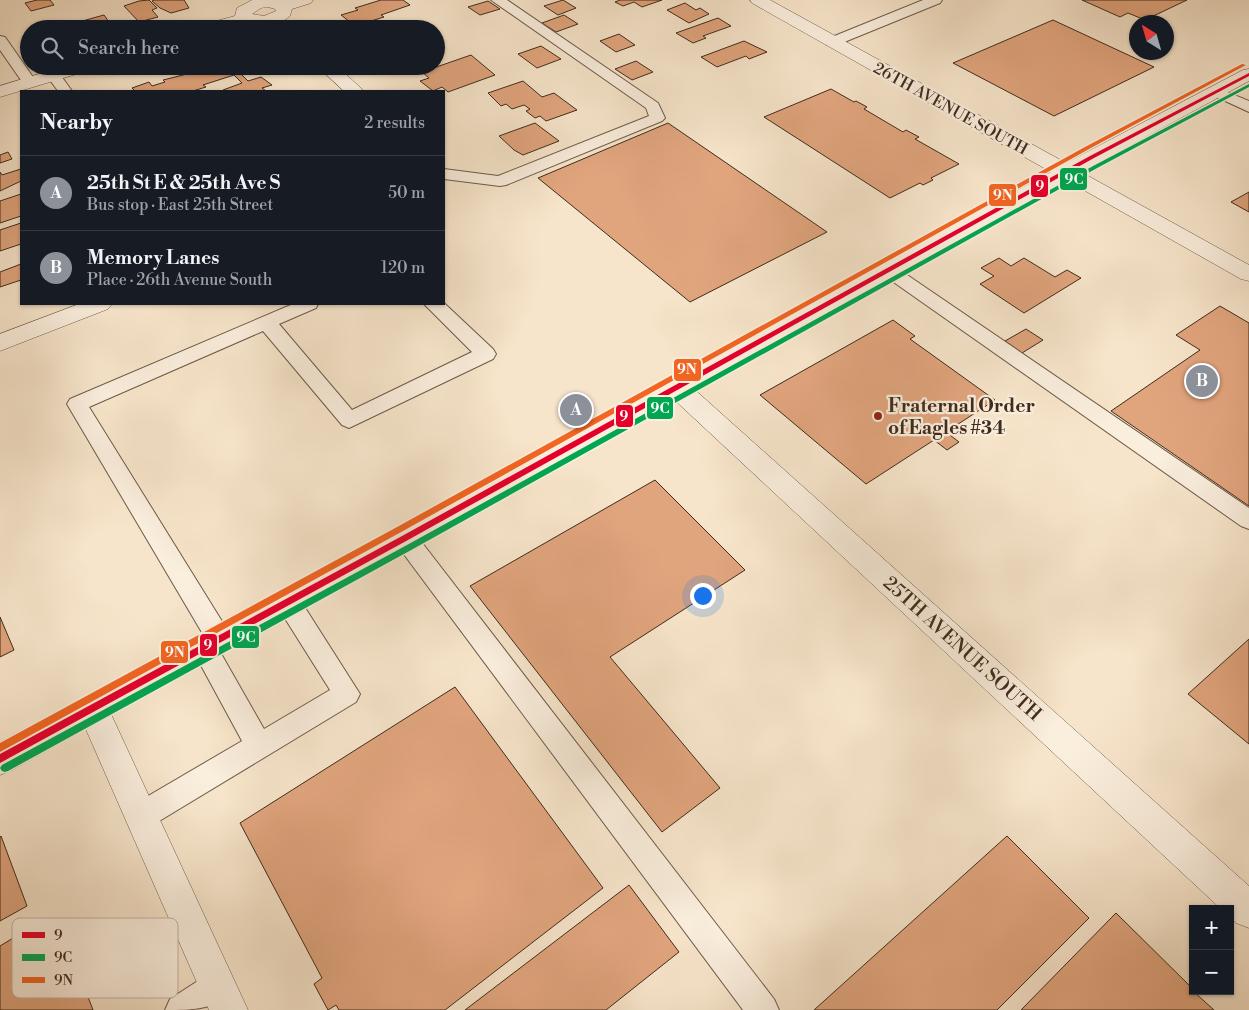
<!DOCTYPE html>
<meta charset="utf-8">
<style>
:root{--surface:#171b24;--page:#242831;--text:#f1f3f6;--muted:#9ea1a6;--line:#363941;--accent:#8c9099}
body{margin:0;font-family:"Libre Bodoni",serif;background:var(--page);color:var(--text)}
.controls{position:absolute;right:15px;bottom:15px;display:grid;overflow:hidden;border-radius:0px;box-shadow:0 1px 4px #0004}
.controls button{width:45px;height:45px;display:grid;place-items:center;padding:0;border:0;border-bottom:1px solid var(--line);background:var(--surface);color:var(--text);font:25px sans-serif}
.compass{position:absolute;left:1129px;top:15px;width:45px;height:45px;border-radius:50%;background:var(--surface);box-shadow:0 1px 4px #0004;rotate:323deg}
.you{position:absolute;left:702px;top:595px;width:18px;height:18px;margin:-12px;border:4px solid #fff;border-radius:50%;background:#1a73e8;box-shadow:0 0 0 8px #1a73e833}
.badge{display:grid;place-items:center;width:32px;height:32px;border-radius:50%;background:var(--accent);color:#fff;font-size:16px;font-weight:700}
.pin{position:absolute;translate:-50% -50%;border:2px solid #fff;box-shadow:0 1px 5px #0006}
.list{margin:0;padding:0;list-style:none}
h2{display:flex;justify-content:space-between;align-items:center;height:65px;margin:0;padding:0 20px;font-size:21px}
h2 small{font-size:16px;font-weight:400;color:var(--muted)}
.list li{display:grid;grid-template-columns:32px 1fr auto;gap:15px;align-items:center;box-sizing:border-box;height:75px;padding:0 20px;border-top:1px solid var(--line)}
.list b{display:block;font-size:19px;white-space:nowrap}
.list p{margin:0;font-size:16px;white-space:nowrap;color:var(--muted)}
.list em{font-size:16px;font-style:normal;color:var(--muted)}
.icon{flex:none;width:28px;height:28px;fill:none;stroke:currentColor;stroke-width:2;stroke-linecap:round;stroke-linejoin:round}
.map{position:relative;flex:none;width:1249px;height:1010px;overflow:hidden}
.search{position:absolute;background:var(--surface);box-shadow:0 1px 4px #0004;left:20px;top:20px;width:425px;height:55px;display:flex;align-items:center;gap:12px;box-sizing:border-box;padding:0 18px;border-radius:28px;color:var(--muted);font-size:19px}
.panel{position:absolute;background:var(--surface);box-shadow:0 1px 4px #0004;left:20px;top:90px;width:425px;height:215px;border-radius:0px}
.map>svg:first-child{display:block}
.building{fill:#e1a57e;stroke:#3f2b1c}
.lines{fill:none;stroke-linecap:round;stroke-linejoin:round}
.service-casing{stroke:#6d5a48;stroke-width:2}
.minor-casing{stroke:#6d5a48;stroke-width:1}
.tertiary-casing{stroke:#6d5a48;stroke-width:1}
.service{fill:#faeedd;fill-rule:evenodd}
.minor{fill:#faeedd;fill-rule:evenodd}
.tertiary{fill:#faeedd;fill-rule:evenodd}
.bus-1-casing{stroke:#faeedd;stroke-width:3}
.bus-2-casing{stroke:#faeedd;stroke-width:3}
.bus-3-casing{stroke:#faeedd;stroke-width:3}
.bus-1{fill:#e4002b;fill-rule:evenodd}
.bus-2{fill:#00a651;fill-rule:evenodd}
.bus-3{fill:#f26522;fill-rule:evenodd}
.poi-dot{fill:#8f2418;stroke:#faeedd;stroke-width:2}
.labels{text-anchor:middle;stroke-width:4.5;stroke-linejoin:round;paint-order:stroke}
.far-street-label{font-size:16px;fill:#3f2b1c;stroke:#faeedd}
.poi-label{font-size:19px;font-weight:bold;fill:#3f2b1c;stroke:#faeedd;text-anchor:start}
.street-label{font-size:19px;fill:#3f2b1c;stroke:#faeedd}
.key{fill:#faeedd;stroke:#c2b4a3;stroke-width:1}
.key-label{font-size:14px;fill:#3f2b1c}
.line-badge{stroke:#faeedd;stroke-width:2}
.badge-label{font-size:14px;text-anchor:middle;font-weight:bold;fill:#fff}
</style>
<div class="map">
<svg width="1249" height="1010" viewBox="0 0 1249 1010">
<rect width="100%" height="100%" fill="#f7e5cb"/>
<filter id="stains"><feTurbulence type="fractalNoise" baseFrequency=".004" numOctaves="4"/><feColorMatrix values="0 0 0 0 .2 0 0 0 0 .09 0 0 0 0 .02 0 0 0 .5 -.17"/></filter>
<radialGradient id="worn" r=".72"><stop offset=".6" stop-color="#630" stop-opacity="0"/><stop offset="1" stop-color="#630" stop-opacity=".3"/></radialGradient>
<!-- building -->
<g class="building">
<polygon points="37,0 50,0 54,5 31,11 25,3"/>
<polygon points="149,0 157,8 152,10 158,17 139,22 124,6 139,1"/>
<polygon points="154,0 184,0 189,8 171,13 160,8 152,1"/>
<polygon points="381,0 403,0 410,5 381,15 384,17 355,26 341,15 358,10 355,8"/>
<polygon points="563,0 576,8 558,15 544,6"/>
<polygon points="620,0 662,0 642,7 634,2 623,6 615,2"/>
<polygon points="1082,0 1187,0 1145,20 1128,13 1120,17"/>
<polygon points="488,1 500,9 480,15 468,7"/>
<polygon points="685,3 696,10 700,8 709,14 689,23 667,10"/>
<polygon points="104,15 114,29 80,29 75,23"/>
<polygon points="564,15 578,24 556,32 542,23"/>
<polygon points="718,18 731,26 703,36 706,38 693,43 676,33"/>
<polygon points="1053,20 1154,67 1054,116 953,63"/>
<polygon points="386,23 393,29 367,29"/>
<polygon points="619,34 635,45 616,52 600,41"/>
<polygon points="744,41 767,52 749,59 746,56 717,67 701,57"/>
<polygon points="541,46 561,59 537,68 518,54"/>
<polygon points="471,55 495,75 448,92 442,87 433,91 420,81 429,78 422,72"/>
<polygon points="636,61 653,72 632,80 615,69"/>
<polygon points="198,66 233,66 248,81 261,77 272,85 262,88 266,91 224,91 223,90 242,83 234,75 203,85 206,87 193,91 135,91 132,88 149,82 152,86 165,82 163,80 191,73 188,71 200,68"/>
<polygon points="523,81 542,97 554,93 577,110 546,121 540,116 535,118 526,111 530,109 524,105 512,109 506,104 501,106 488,93"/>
<polygon points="831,89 854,102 856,101 867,107 864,109 903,132 906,130 919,137 915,139 959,164 931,178 933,180 923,185 920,183 890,198 764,117"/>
<polygon points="535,123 559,141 523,155 514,150 499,136"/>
<polygon points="668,123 827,232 690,302 538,178"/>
<polygon points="8,152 12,159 0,163 0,155"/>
<polygon points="21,169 21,181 0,191 0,172 2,175"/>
<polygon points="1249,192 1249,212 1231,202"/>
<polygon points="21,194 21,216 0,223 0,201"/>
<polygon points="21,223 21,244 0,251 0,230"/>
<polygon points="999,258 1011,266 1024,258 1055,277 1067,270 1081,278 1024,313 980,284 994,276 981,268"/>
<polygon points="21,264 21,280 0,287 0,272"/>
<polygon points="1220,306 1249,323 1249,506 1111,411 1200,350 1176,335"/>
<polygon points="893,320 915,336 910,339 995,400 946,432 959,442 947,450 934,440 866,484 760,395"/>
<polygon points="1026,329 1043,340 1022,353 1005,341"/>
<polygon points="655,480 745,570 610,657 720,788 662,832 470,586"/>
<polygon points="0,617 14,650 0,657"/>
<polygon points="1249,639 1249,744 1188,694"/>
<polygon points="455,687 603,888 445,1010 339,1010 336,1005 328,1010 314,984 322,978 240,823"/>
<polygon points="1,836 27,906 0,921 0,837"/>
<polygon points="1007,836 1089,918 997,1010 814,1010"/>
<polygon points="629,885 679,952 606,1010 465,1010"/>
<polygon points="1116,913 1193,989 1193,991 1214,1010 1021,1010"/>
<polygon points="38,923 50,956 68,945 93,1010 0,1010 0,946"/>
</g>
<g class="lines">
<!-- service casing -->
<g class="service-casing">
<g id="service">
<polygon points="491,0 507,0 658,103 665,118 662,121 506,185 500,186 444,179 444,169 498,176 649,116 646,108"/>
<polygon points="923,0 942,0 940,3 837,45 827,45 825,42 827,39"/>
<polygon points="0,36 5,37 35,80 37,83 35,86 25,86 0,50"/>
<polygon points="54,72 59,73 72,91 58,91 47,76 49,73"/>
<polygon points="1215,87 1249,101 1249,112 1210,94 1208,91 1210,88"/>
<polygon points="888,264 894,266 1249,508 1249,529 1241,526 882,274 879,270 882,266"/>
<polygon points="444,303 493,349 496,354 493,359 349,428 342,425 263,331 89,407 228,631 231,639 228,647 219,650 264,729 330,690 279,609 276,602 279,595 288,592 297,595 360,694 356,702 151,826 141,830 131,826 127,816 131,806 242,741 191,647 195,639 204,636 67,404 70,399 293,304 318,304 316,308 279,324 352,410 472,352 424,304"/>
<polygon points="405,529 413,531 774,999 779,1010 743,1010 397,545 393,538 397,531"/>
<path d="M218 970 229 975 234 986C221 1010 193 1010 165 1010L170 999 207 975Z"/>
</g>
</g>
<!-- minor casing -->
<g class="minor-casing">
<g id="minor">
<path d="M313 0 311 3 292 9 290 16 282 22 264 26 245 23 227 29H200L202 25 235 16 237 8 252 0ZM268 7 275 9 276 11 264 16 252 14 261 8Z"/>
<polygon points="65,66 93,66 90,70 0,97 0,86"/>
<polygon points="317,66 337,66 364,91 344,91"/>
<polygon points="79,304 112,304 108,309 0,351 0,334"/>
<polygon points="676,378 685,381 1249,886 1249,928 1236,923 1230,917 1230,909 1221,909 667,393 664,387 667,381"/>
<polygon points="93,694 104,699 248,1010 209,1010 77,709 82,699"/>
</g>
</g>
<!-- tertiary casing -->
<g class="tertiary-casing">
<polygon id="tertiary" points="750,0 770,0 1066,163 1243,70 1249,69 1249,81 1081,172 1249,265 1249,281 1241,279 1066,180 415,546 12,770 0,775 0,742 395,530 1051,172 752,3"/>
</g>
<!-- service -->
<use href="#service" class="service"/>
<!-- minor -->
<use href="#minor" class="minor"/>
<!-- tertiary -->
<use href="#tertiary" class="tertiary"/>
<!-- bus-1 casing -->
<g class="bus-1-casing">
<polygon id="bus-1" points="1249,73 1249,76 1094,158 408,540 0,763 0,754 402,536 1090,156"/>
</g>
<!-- bus-2 casing -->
<g class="bus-2-casing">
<polygon id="bus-2" points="1249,84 1249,87 1099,167 413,549 8,771 5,772 2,771 0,768 2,765 407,545 1095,165"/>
</g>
<!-- bus-3 casing -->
<g class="bus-3-casing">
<polygon id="bus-3" points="1242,64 1246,65 1089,149 403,531 0,752 0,743 397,527 1085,147"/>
</g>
<!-- bus-1 -->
<use href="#bus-1" class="bus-1"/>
<!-- bus-2 -->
<use href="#bus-2" class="bus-2"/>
<!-- bus-3 -->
<use href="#bus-3" class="bus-3"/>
</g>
<!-- markers -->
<circle class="poi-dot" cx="878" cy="416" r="5"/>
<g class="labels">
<!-- far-street labels -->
<g class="far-street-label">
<text transform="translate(951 108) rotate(29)" y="6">26TH AVENUE SOUTH</text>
</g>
<!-- poi labels -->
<g class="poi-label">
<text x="888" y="412">Fraternal Order<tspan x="888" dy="22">of Eagles #34</tspan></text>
</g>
<!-- street labels -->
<g class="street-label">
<text transform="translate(963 648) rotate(42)" y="7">25TH AVENUE SOUTH</text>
</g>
</g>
<!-- legend -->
<rect x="12" y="918" width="166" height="80" rx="8" class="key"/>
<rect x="22" y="932" width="23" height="6" fill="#e4002b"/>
<rect x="22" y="954" width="23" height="7" fill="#00a651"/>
<rect x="22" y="977" width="23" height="6" fill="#f26522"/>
<g class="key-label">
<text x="54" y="940">9</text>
<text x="54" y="962">9C</text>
<text x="54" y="985">9N</text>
</g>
<g class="line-badge">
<rect x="1059" y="167" width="29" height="24" rx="5" fill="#00a651"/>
<rect x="1030" y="174" width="19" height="24" rx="5" fill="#e4002b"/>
<rect x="988" y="183" width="29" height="24" rx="5" fill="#f26522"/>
<rect x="673" y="358" width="29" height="24" rx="5" fill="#f26522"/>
<rect x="646" y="396" width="28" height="24" rx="5" fill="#00a651"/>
<rect x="615" y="404" width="19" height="24" rx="5" fill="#e4002b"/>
<rect x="231" y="625" width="29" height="24" rx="5" fill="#00a651"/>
<rect x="199" y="633" width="19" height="24" rx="5" fill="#e4002b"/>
<rect x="160" y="640" width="29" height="24" rx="5" fill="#f26522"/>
</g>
<g class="badge-label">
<text x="1074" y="184">9C</text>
<text x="1040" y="191">9</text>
<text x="1003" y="200">9N</text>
<text x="687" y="374">9N</text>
<text x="660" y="413">9C</text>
<text x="624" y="421">9</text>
<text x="246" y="642">9C</text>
<text x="208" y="650">9</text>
<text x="175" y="657">9N</text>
</g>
<rect width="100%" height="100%" filter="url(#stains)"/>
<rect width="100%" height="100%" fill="url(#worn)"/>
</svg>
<div class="controls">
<button>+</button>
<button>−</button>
</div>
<svg class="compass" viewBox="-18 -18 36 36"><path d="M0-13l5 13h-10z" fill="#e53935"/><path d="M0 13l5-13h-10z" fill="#9ea1a6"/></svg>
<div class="you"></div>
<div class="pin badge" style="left:576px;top:410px">A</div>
<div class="pin badge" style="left:1202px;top:381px">B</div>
<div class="search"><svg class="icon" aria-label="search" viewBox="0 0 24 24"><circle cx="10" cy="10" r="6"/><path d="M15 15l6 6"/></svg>Search here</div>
<section class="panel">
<h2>Nearby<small>2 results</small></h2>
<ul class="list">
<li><span class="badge">A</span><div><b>25th St E &amp; 25th Ave S</b><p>Bus stop · East 25th Street</p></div><em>50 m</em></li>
<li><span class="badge">B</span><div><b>Memory Lanes</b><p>Place · 26th Avenue South</p></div><em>120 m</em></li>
</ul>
</section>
</div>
